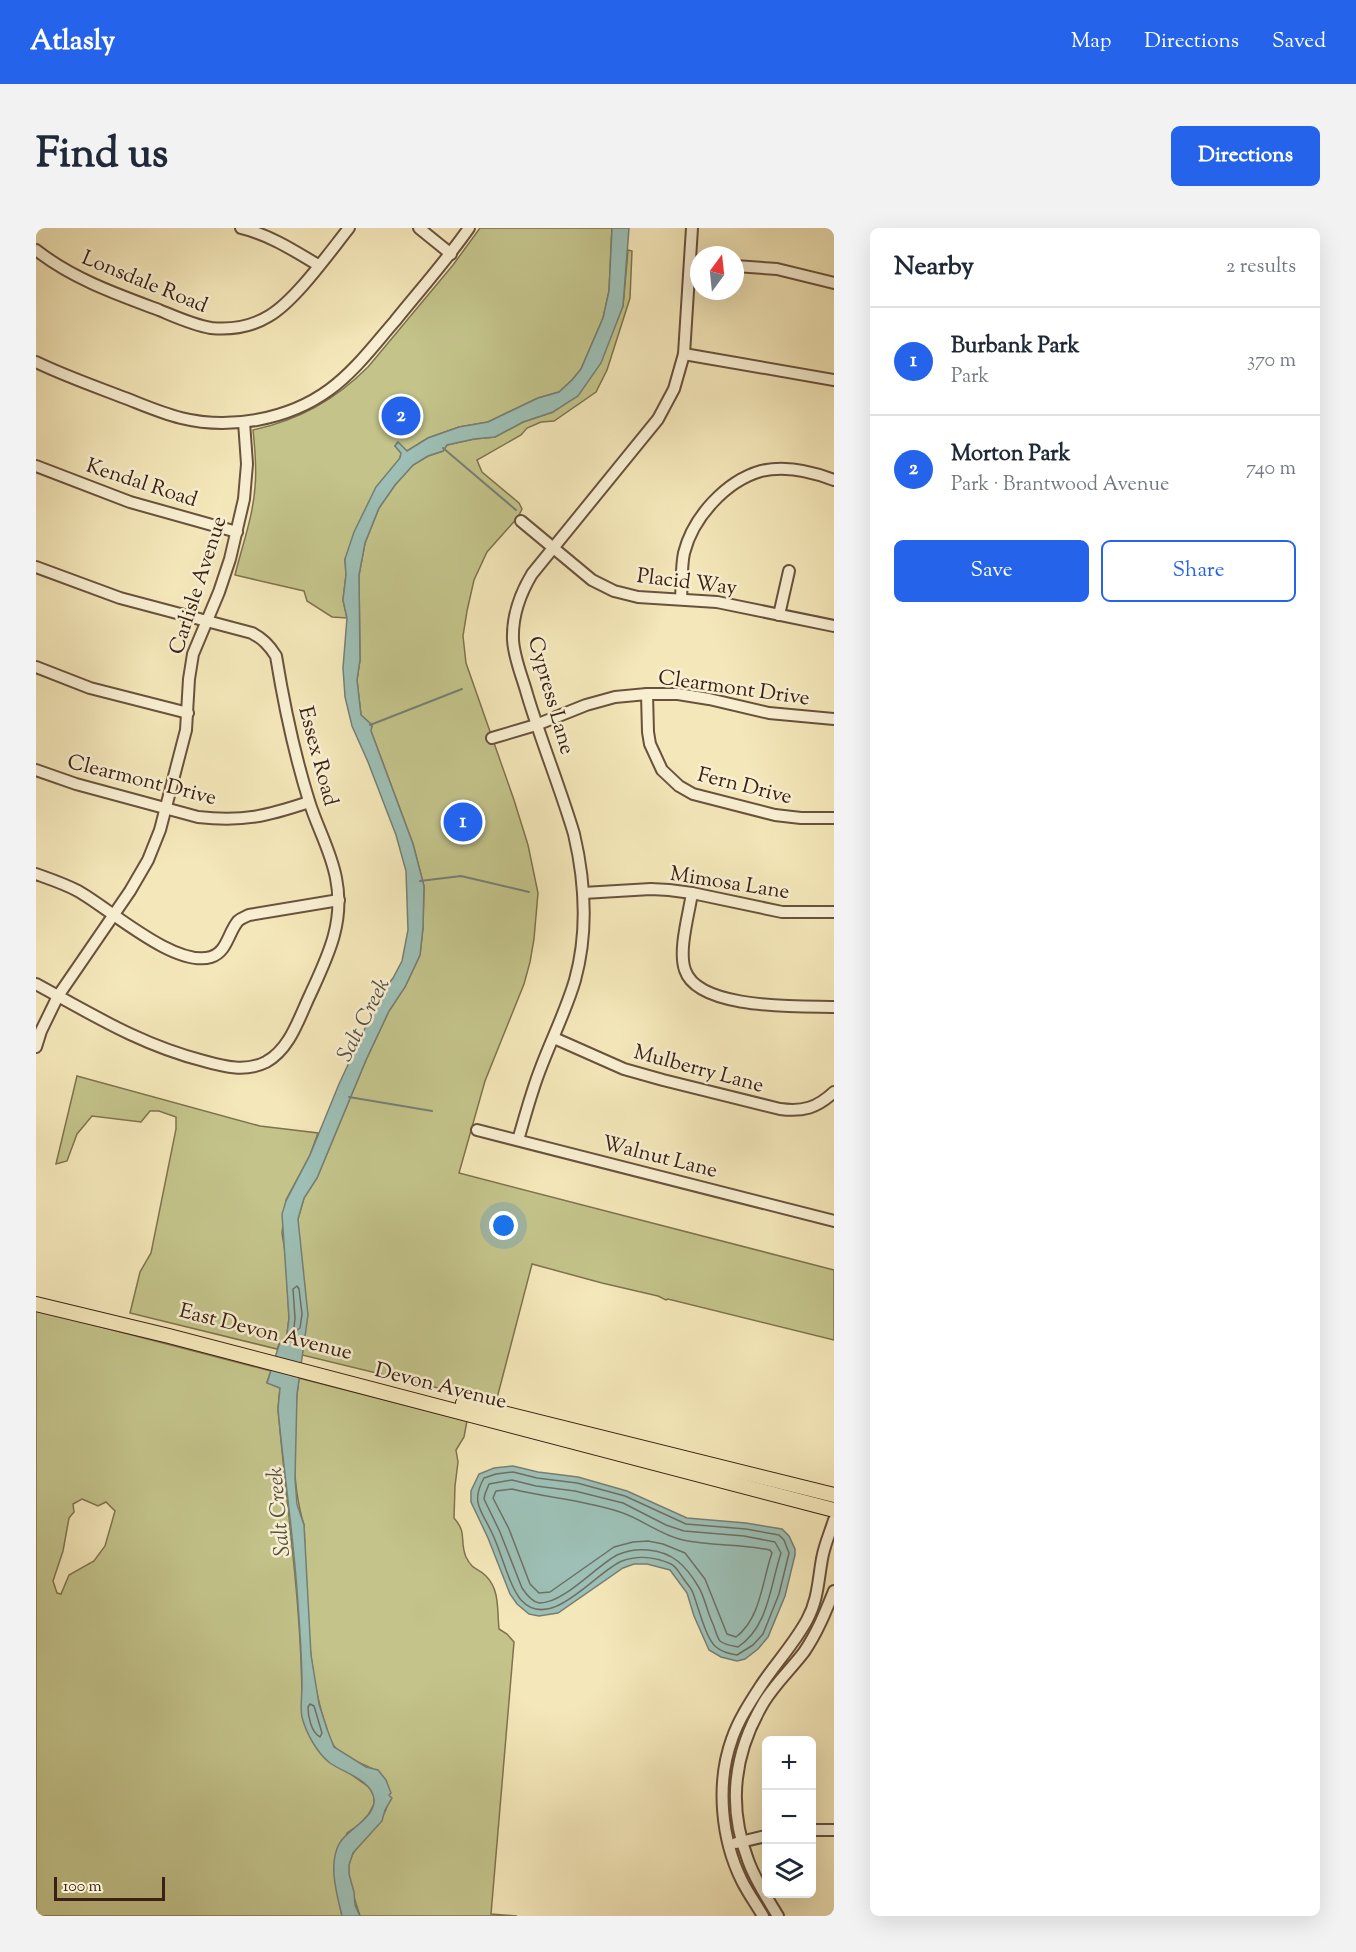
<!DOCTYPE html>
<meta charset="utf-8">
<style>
:root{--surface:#fff;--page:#f2f2f3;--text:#1f2937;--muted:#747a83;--line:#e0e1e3;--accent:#2563eb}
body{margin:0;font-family:"Sorts Mill Goudy",serif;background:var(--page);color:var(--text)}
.controls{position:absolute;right:18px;bottom:18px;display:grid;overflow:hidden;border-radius:9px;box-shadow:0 6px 24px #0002}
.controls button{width:54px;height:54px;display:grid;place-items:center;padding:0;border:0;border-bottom:2px solid var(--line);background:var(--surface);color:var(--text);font:30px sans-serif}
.compass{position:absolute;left:654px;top:18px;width:54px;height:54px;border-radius:50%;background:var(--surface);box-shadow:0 6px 24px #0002;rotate:15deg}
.scale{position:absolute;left:18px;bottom:15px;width:111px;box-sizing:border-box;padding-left:6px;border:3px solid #3b2014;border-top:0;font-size:16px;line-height:21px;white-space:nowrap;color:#3b2014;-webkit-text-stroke:4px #f8efd2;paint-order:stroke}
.you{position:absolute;left:468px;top:998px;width:21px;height:21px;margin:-15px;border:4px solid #fff;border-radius:50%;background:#1a73e8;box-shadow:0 0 0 9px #1a73e833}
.badge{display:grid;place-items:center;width:39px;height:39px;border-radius:50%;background:var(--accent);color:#fff;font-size:20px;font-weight:700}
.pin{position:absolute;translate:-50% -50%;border:3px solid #fff;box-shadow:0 2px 6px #0006}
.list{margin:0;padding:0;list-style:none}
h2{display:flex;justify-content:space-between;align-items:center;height:78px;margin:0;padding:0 24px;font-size:26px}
h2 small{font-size:20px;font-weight:400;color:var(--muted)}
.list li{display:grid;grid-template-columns:39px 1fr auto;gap:18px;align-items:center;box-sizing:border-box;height:108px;padding:0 24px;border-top:2px solid var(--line)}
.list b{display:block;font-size:22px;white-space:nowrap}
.list p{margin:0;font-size:20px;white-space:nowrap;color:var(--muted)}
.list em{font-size:20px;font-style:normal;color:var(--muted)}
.actions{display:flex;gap:12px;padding:18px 24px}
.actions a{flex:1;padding:14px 0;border:2px solid var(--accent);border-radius:9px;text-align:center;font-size:21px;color:var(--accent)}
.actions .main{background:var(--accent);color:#fff}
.icon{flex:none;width:33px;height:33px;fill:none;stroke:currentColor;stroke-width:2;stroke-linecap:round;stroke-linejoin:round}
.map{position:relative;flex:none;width:798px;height:1688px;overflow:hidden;border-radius:9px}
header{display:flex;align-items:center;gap:36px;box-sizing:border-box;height:84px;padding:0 30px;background:var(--accent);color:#fff}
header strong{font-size:28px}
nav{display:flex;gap:33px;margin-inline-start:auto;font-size:21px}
.intro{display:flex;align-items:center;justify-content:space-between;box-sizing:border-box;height:144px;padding:0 36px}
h1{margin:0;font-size:42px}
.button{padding:15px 27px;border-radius:9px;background:var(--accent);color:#fff;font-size:21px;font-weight:700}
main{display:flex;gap:36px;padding:0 36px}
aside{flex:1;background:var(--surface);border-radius:9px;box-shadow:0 6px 24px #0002}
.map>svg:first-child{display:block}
.green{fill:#c3c38a;stroke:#7f724f;stroke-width:1.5;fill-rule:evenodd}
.water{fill:#9dbfb5;stroke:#767f75;stroke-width:1.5}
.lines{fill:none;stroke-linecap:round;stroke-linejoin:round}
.shore{stroke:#6c7064;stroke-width:1.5}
.stream{stroke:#767f75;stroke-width:2}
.minor-casing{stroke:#69523d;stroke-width:14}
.major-casing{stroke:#3b2014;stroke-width:16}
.minor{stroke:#f8efd2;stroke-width:10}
.major{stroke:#f4e7b9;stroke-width:14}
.labels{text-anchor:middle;stroke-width:5;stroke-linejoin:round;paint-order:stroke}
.street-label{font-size:21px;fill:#3b2014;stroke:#f8efd2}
.water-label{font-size:22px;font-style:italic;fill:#585044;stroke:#f8efd2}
</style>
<header>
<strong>Atlasly</strong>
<nav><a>Map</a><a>Directions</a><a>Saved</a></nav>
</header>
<div class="intro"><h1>Find us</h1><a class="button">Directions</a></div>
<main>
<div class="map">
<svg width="798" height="1688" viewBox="0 0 798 1688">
<rect width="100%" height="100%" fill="#f4e7b9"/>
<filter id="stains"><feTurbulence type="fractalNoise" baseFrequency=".00333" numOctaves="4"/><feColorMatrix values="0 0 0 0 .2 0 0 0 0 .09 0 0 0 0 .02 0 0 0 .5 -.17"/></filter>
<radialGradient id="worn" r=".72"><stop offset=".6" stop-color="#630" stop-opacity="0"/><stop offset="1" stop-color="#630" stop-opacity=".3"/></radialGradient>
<!-- green -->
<g class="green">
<path d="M444 0H576L573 63 567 90 545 141 536 152 523 164 502 170 452 194 423 199 392 210 371 223 361 215 359 218 365 225 364 230 309 331 310 347 307 372 311 390 296 389 271 373 268 363 199 347C206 318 217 289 219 259 221 240 219 221 217 202 263 192 299 172 332 139L417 37Z"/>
<polygon points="592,22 596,23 594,70 571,142 560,164 518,193 505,194 491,200 485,207 441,232 446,244 483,275 486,281 482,289 451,324 438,352 431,383 427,408 430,435 478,572 492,617 502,665 498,711 494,734 488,756 449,853 423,945 798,1042 798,1112 632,1071 630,1072 622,1068 566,1055 496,1036 460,1174 266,1127 262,991 268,970 281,950 330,832 353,783 369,759 384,727 387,700 388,658 377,616 335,503 336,497 325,487 321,452 324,432 323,347 329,315 343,280 359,257 377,237 392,228 407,223 411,217 438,211 459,209 487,194 517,184 587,78"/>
<polygon points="41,848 224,898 282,905 274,927 250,972 246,1005 250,1030 253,1090 250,1114 244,1114 241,1121 94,1085 104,1044 115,1025 140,901 140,889 123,883 114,883 105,894 56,888 41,906 31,933 20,936"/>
<path d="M0 1082 235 1143 231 1154 244 1160 242 1181C251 1284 267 1385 266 1488L316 1547 334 1560 338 1569V1576L332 1587 323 1597 311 1605 299 1648 306 1688H0ZM46 1271 62 1278 70 1274 79 1283 69 1318 58 1333 33 1347 25 1366 21 1365 17 1353 27 1323 33 1290 38 1284 37 1276Z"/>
<path d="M263 1150 431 1193 428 1209 420 1222 422 1234 419 1258 418 1290C432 1306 423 1312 430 1329 437 1343 441 1339 450 1348 464 1362 461 1382 463 1401L471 1406 478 1414 455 1686 481 1688H324C320 1675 310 1649 313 1636 319 1609 353 1598 353 1566 352 1534 313 1539 298 1518 295 1514 292 1506 291 1501 269 1440 271 1362 268 1297 254 1252 257 1196 263 1150Z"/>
</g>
<!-- water -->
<g class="water">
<path d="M576 0H593L587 78 565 135 542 168 517 184 487 194 459 209 438 211 411 217 407 223 392 228 377 237 359 257 343 280 329 315 323 347 324 432 321 452 325 487 336 497 335 503 377 616 388 658 387 699 384 727 369 759 353 783 330 832 281 950 268 970 262 991 272 1087 261 1166 259 1251 261 1276 268 1297 275 1427 283 1476 291 1501 298 1519 330 1539 342 1542 350 1552 355 1565 353 1567 356 1570 349 1582 346 1593 317 1625 313 1637V1646L318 1664 319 1677 324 1688H306C301 1667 292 1637 303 1616 310 1602 340 1590 338 1571 336 1552 308 1545 294 1535 281 1525 270 1505 266 1489 264 1480 266 1468 266 1458 266 1430 264 1403 262 1376 258 1311 248 1246 242 1181L244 1160 231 1155 244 1114H250L253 1090 246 986 250 973 274 927 303 856 345 766 357 750 366 733 372 702 370 643 360 607 332 534 316 498 309 469 307 440 311 390 307 372 310 347 309 331 318 304 340 259 364 230 365 225 359 218 362 214 371 223 392 210 423 199 452 194 502 170 523 164 536 152 545 141 567 90 573 63Z"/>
<polygon points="477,1238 502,1244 542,1249 591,1263 651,1290 710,1295 746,1301 753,1308 759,1321 759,1327 749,1368 732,1409 722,1421 709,1431 701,1433 685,1429 673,1422 658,1388 651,1365 634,1342 611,1336 598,1336 587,1340 522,1385 503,1388 493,1386 481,1376 474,1366 452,1310 435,1274 435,1263 443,1246 458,1240"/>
</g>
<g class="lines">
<!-- shore -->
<g class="shore">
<polygon points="261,1058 263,1061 266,1086 264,1100 261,1102 258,1100 259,1090 257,1061"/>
<path d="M477 1244 501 1250 541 1255 589 1268 650 1296 710 1301 743 1307 748 1312 753 1325 743 1366 727 1406 717 1417 701 1427C694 1426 686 1424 680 1419 670 1411 662 1378 657 1365 655 1359 650 1355 647 1350 643 1345 641 1339 635 1336 620 1329 602 1327 586 1333 559 1344 515 1405 485 1372 473 1358 465 1323 456 1305 446 1283 434 1275 448 1250L460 1246Z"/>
<path d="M476 1252 500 1258 539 1263 587 1275 630 1297 648 1303 708 1308 739 1314 745 1325C734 1358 733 1398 702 1419 696 1418 689 1417 684 1413 681 1409 679 1401 677 1396 671 1384 669 1369 662 1358 650 1338 637 1324 612 1322 602 1321 590 1323 581 1327 560 1338 527 1376 503 1375 496 1374 490 1366 486 1360L464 1304 448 1271 449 1266 453 1256Z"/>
<path d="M476 1261C512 1270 549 1272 584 1284 606 1291 624 1307 647 1312 675 1318 705 1316 734 1322L736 1325C726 1353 725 1390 700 1409L691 1406 669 1351 649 1325 627 1316 612 1313 597 1314 578 1319 514 1364 503 1365 494 1356 473 1301 457 1270 460 1263Z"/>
<path d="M274 1476 278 1478 286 1505 284 1509C275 1504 272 1488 272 1479Z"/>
</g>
<!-- stream -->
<g class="stream">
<polyline points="407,220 480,282"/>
<polyline points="334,497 426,461"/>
<polyline points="384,653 425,648 493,664"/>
<polyline points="313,869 396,883"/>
</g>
<!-- minor casing -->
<g class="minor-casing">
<g id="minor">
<path d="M205 0C234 7 257 22 282 37"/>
<polyline points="383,0 415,26"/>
<path d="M0 22C37 51 80 66 123 82 140 89 157 97 175 100 196 102 215 99 233 88 259 73 293 25 313 0"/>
<polyline points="699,38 741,41 798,55"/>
<polyline points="648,126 798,152"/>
<path d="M0 134C29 148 58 158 89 170 107 177 125 185 145 190 193 202 252 192 293 162 319 143 338 117 359 93 384 62 410 33 433 0"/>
<polyline points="0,238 94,274 201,304"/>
<polyline points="485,293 556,352 578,363 602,369 681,374 798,398"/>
<path d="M0 339 84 370 216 405C227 411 233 417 240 428 248 477 258 525 273 573 281 599 295 623 300 650 309 694 292 728 274 767 263 790 254 821 230 834 210 844 189 839 168 833 105 817 57 787 0 756"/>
<path d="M645 371C646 356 645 339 648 325 657 289 690 253 725 243 750 237 775 243 798 252"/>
<polyline points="743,387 753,343"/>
<polyline points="0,439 54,460 152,485"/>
<polyline points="611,466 612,504 614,516 626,542 643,558 657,566 739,587 765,590 798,590"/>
<polyline points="456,510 500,497 550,477 579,469 611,466 642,466 673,471 733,485 798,491"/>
<path d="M0 542 40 556 162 589C208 594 231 588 273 574"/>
<path d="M0 646C14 651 29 656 42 663 74 681 139 740 175 729 191 724 192 705 202 693 205 690 209 689 213 687L303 672"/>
<polyline points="547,665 615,661 633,662 656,665 746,684 798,684"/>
<path d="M656 665C653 686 642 722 649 742 662 782 763 778 798 779"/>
<path d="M518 810 588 841 627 852 744 881C767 884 781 880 798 864"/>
<polyline points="0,819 5,803 22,768 94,663 112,632 124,602 150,502 153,451 157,426 183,364 194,331 208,271 211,236 208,194"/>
<polyline points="441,902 798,993"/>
<path d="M482 912C489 889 495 865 504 842 515 812 530 783 539 752 552 705 549 653 538 606 524 559 505 513 491 466 486 448 478 430 477 412 476 388 484 366 496 346L622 191 638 161 648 126 656 0"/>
<polyline points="776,1602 798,1602"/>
<polyline points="700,1615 730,1608"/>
<path d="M727 1688C720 1676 712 1665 706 1653 685 1611 680 1555 696 1511 702 1493 713 1476 724 1459 739 1436 758 1416 771 1392 782 1372 782 1353 786 1331 788 1318 794 1305 798 1292"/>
<path d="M742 1688C731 1670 719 1652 712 1632 691 1577 698 1524 728 1474 739 1456 755 1441 768 1424 781 1405 789 1385 798 1363"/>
</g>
</g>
<!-- major casing -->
<g class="major-casing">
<g id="major">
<polyline points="0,1076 133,1108 798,1282"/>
<polyline points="427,1175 798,1267"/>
</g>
</g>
<!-- minor -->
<use href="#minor" class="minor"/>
<!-- major -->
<use href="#major" class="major"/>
</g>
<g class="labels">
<!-- street labels -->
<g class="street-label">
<text transform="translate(109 53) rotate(22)" y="7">Lonsdale Road</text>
<text transform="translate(106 254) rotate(18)" y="7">Kendal Road</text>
<text transform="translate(651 353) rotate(7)" y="7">Placid Way</text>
<text transform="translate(161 357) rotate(-72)" y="7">Carlisle Avenue</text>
<text transform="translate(698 459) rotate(8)" y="7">Clearmont Drive</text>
<text transform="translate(516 467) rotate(74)" y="7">Cypress Lane</text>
<text transform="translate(283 528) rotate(75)" y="7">Essex Road</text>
<text transform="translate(106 551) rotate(14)" y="7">Clearmont Drive</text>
<text transform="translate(709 557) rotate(14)" y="7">Fern Drive</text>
<text transform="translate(694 654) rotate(9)" y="7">Mimosa Lane</text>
<text transform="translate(663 840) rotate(15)" y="7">Mulberry Lane</text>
<text transform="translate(624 928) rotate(14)" y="7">Walnut Lane</text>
<text transform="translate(230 1103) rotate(14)" y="7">East Devon Avenue</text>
<text transform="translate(405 1157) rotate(14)" y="7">Devon Avenue</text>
</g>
<!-- water labels -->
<g class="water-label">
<text transform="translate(326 791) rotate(-63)" y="8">Salt Creek</text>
<text transform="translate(241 1284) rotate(-95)" y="8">Salt Creek</text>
</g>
</g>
<rect width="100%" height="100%" filter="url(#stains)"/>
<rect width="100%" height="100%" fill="url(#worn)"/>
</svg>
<div class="controls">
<button>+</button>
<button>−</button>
<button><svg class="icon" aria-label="layers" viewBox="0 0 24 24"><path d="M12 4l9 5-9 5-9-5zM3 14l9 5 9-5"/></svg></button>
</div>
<svg class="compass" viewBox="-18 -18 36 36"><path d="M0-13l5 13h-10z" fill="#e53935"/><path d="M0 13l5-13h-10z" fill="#747a83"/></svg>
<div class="scale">100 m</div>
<div class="you"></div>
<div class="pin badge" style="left:427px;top:594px">1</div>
<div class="pin badge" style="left:365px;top:188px">2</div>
</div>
<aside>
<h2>Nearby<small>2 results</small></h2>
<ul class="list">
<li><span class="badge">1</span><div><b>Burbank Park</b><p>Park</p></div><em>370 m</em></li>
<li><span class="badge">2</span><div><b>Morton Park</b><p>Park · Brantwood Avenue</p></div><em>740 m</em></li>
</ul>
<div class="actions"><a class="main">Save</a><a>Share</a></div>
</aside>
</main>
